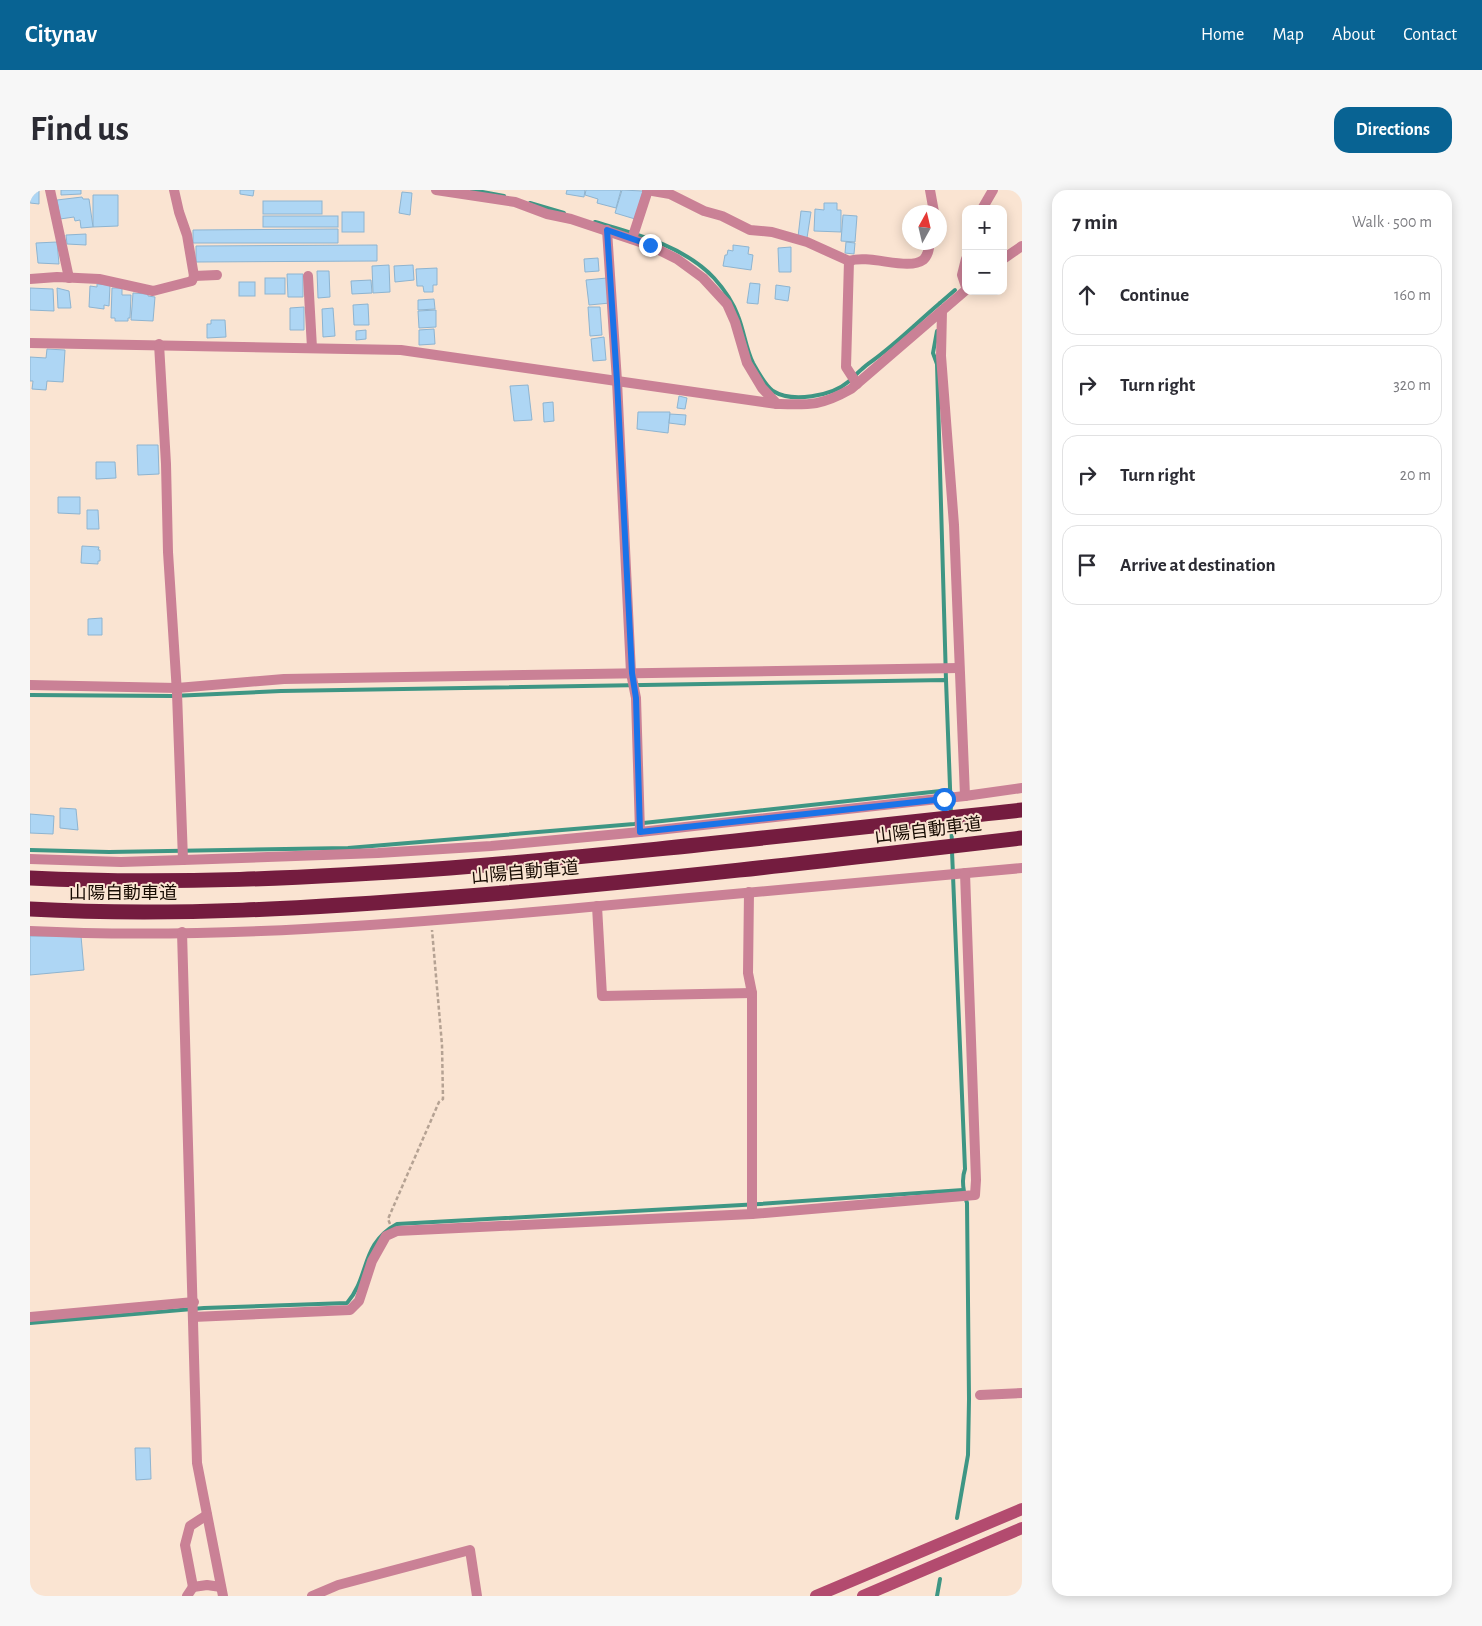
<!DOCTYPE html>
<meta charset="utf-8">
<style>
:root{--surface:#fff;--page:#f7f7f7;--text:#2b2b33;--muted:#7c7c81;--line:#e1e1e2;--accent:#086393}
body{margin:0;font-family:"Alegreya Sans","Noto Sans JP",sans-serif;background:var(--page);color:var(--text)}
.controls{position:absolute;right:15px;top:15px;display:grid;overflow:hidden;border-radius:10px;box-shadow:0 2px 12px #0003}
.controls button{width:45px;height:45px;display:grid;place-items:center;padding:0;border:0;border-bottom:1px solid var(--line);background:var(--surface);color:var(--text);font:25px sans-serif}
.compass{position:absolute;left:872px;top:15px;width:45px;height:45px;border-radius:50%;background:var(--surface);box-shadow:0 2px 12px #0003;rotate:8deg}
.stop{position:absolute;width:15px;height:15px;margin:-11px;border:4px solid #1a73e8;border-radius:50%;background:#fff}
.stop.end{background:#1a73e8;border-color:#fff;box-shadow:0 1px 5px #0008}
.list{margin:0;padding:0;list-style:none}
h2{display:flex;justify-content:space-between;align-items:center;height:65px;margin:0;padding:0 20px;font-size:21px}
h2 small{font-size:16px;font-weight:400;color:var(--muted)}
.list li{display:grid;grid-template-columns:32px 1fr auto;gap:15px;align-items:center;box-sizing:border-box;height:80px;margin:0 10px 10px;padding:0 10px;border:1px solid var(--line);border-radius:15px}
.list b{display:block;font-size:19px;white-space:nowrap}
.list em{font-size:16px;font-style:normal;color:var(--muted)}
.icon{flex:none;width:28px;height:28px;fill:none;stroke:currentColor;stroke-width:2;stroke-linecap:round;stroke-linejoin:round}
.map{position:relative;flex:none;width:992px;height:1406px;overflow:hidden;border-radius:15px}
header{display:flex;align-items:center;gap:30px;box-sizing:border-box;height:70px;padding:0 25px;background:var(--accent);color:#fff}
header strong{font-size:24px}
nav{display:flex;gap:28px;margin-inline-start:auto;font-size:18px}
.intro{display:flex;align-items:center;justify-content:space-between;box-sizing:border-box;height:120px;padding:0 30px}
h1{margin:0;font-size:35px}
.button{padding:12px 22px;border-radius:15px;background:var(--accent);color:#fff;font-size:18px;font-weight:700}
main{display:flex;gap:30px;padding:0 30px}
aside{flex:1;background:var(--surface);border-radius:15px;box-shadow:0 2px 12px #0003}
.map>svg:first-child{display:block}
.lines{fill:none;stroke-linecap:round;stroke-linejoin:round}
.stream{stroke:#3e9684;stroke-width:4}
.building{fill:#aed6f4;stroke:#8eb4d0}
.path{stroke:#b5a293;stroke-width:2.5;stroke-dasharray:4 2.5;stroke-linecap:butt}
.street{stroke:#ca8196;stroke-width:10}
.secondary{stroke:#b34b6f;stroke-width:12}
.highway{stroke:#741c3f;stroke-width:15}
.route{stroke:#1a73e8;stroke-width:6}
.labels{text-anchor:middle;stroke-width:4;stroke-linejoin:round;paint-order:stroke}
.street-label{font-size:18px;fill:#180c03;stroke:#fae4d2}
</style>
<header>
<strong>Citynav</strong>
<nav><a>Home</a><a>Map</a><a>About</a><a>Contact</a></nav>
</header>
<div class="intro"><h1>Find us</h1><a class="button">Directions</a></div>
<main>
<div class="map">
<svg width="992" height="1406" viewBox="0 0 992 1406">
<rect width="100%" height="100%" fill="#fae4d2"/>
<g class="lines">
<!-- stream -->
<g class="stream">
<polyline points="442,0 474,6"/>
<polyline points="500,13 534,23"/>
<path d="M565 32C606 44 654 56 684 88 694 99 703 112 708 126 714 141 716 159 723 173 728 182 735 195 743 201 762 213 802 206 818 192 823 188 827 183 832 179 837 174 844 170 850 165 871 149 890 130 910 113"/>
<polyline points="910,113 925,100"/>
<polyline points="907,141 903,163 907,174 916,490"/>
<polyline points="0,505 142,506 251,501 916,490 921,624"/>
<polyline points="921,631 922,654"/>
<polyline points="0,660 79,662 318,658 604,634 920,600"/>
<path d="M922 661 935 979C931 990 933 1001 937 1013L939 1209 938 1265 927 1328"/>
<path d="M0 1133 174 1118 317 1113C340 1087 330 1054 367 1034L730 1014 933 1000"/>
<polyline points="907,1406 910,1389"/>
</g>
</g>
<!-- building -->
<g class="building">
<polygon points="0,0 9,0 9,14 0,13"/>
<polygon points="31,0 51,0 51,4 31,5"/>
<polygon points="210,0 224,0 223,6 210,4"/>
<polygon points="537,0 555,0 554,7 536,4"/>
<polygon points="556,0 591,0 586,18 567,13 568,9 555,5"/>
<polygon points="592,0 613,1 605,29 585,23"/>
<polygon points="372,2 382,3 380,25 369,23"/>
<polygon points="63,5 88,5 88,36 63,37"/>
<polygon points="52,7 53,9 59,9 63,37 51,38 50,30 45,31 44,27 30,29 27,10"/>
<rect x="233" y="11" width="59" height="13"/>
<polygon points="794,13 807,13 807,20 811,20 811,42 784,41 785,19 794,20"/>
<polygon points="771,21 781,22 777,48 768,47"/>
<rect x="312" y="22" width="22" height="20"/>
<polygon points="813,25 827,26 825,52 811,51"/>
<rect x="233" y="26" width="75" height="11"/>
<polygon points="308,39 308,53 163,53 163,40"/>
<polygon points="56,44 56,55 37,54 36,45"/>
<polygon points="27,52 29,74 8,73 6,53"/>
<polygon points="816,52 825,53 824,64 815,63"/>
<polygon points="347,55 347,71 166,72 166,56"/>
<polygon points="703,55 719,57 718,64 723,65 721,80 693,76 695,65 697,65 698,60 703,61"/>
<polygon points="761,57 761,82 749,82 748,58"/>
<polygon points="568,68 569,81 555,82 554,69"/>
<polygon points="359,75 360,102 343,103 342,76"/>
<polygon points="383,75 384,90 365,92 364,76"/>
<polygon points="407,78 407,95 403,95 403,102 394,102 393,96 387,96 386,79"/>
<polygon points="287,81 299,81 300,107 288,108"/>
<polygon points="257,84 273,84 273,107 258,107"/>
<rect x="235" y="88" width="20" height="16"/>
<polygon points="577,88 580,113 559,115 556,90"/>
<polygon points="341,90 342,103 322,104 321,91"/>
<rect x="209" y="92" width="16" height="14"/>
<polygon points="720,93 730,94 728,114 717,113"/>
<polygon points="67,94 80,95 79,116 74,115 74,119 59,117 60,96 67,97"/>
<polygon points="746,95 760,97 758,111 745,109"/>
<polygon points="0,98 23,99 24,121 0,120"/>
<polygon points="27,98 39,101 41,118 28,118"/>
<polygon points="82,98 92,98 92,105 101,105 100,128 98,128 98,131 85,131 85,128 81,128"/>
<polygon points="103,103 118,104 118,106 125,107 123,131 101,130"/>
<polygon points="404,109 405,119 388,120 388,110"/>
<polygon points="338,114 339,135 324,135 323,115"/>
<polygon points="274,117 274,140 260,140 260,118"/>
<polygon points="558,117 570,117 572,145 560,146"/>
<polygon points="303,118 305,146 293,147 292,119"/>
<polygon points="406,120 406,137 389,138 388,121"/>
<polygon points="181,130 195,130 196,147 177,148 177,134 181,134"/>
<polygon points="404,139 405,154 389,155 389,140"/>
<polygon points="336,140 336,149 326,150 326,141"/>
<polygon points="574,147 576,170 563,171 561,149"/>
<polygon points="17,159 35,160 33,192 17,191 16,200 2,199 3,191 0,191 0,167 16,168"/>
<polygon points="498,195 502,230 484,231 480,196"/>
<polygon points="649,206 657,208 655,219 647,218"/>
<polygon points="523,212 524,231 514,232 513,213"/>
<polygon points="608,222 640,222 638,243 607,239"/>
<polygon points="640,224 656,225 655,235 639,233"/>
<polygon points="107,255 128,255 129,284 108,285"/>
<polygon points="66,272 85,272 86,288 66,289"/>
<polygon points="28,307 50,307 50,324 28,323"/>
<polygon points="57,320 68,320 69,339 57,339"/>
<polygon points="52,356 69,357 68,360 70,360 70,371 68,371 68,374 51,373"/>
<polygon points="72,428 72,445 58,445 58,429"/>
<polygon points="30,618 46,619 48,640 30,638"/>
<polygon points="0,624 24,626 23,644 0,643"/>
<polygon points="0,746 51,746 54,780 0,785"/>
<polygon points="105,1258 120,1258 121,1289 106,1290"/>
</g>
<g class="lines">
<!-- path -->
<polyline class="path" points="360,1034 358,1029 409,912 413,909 412,855 402,740"/>
<!-- street -->
<g class="street">
<polyline points="20,0 39,88"/>
<polyline points="144,0 149,22 157,45 164,86 187,85"/>
<polyline points="406,0 485,12 517,24 541,29 619,55 647,69 673,88 697,114 705,132 717,173 732,198 747,214"/>
<path d="M617 0 640 4 674 21 692 26 720 40 742 42 777 52 819 71C840 64 878 81 893 70 898 66 899 59 900 52"/>
<polyline points="900,0 904,22"/>
<polyline points="952,19 963,0"/>
<polyline points="577,40 587,191 601,483 606,508 610,642"/>
<polyline points="602,49 618,0"/>
<polyline points="936,69 932,85 936,97"/>
<polyline points="973,69 992,56"/>
<polyline points="819,71 816,177 827,194"/>
<polyline points="278,86 282,158"/>
<polyline points="0,89 27,87 69,89 123,101 162,91 164,86"/>
<polyline points="912,121 911,166 924,335 935,606"/>
<path d="M0 153 371 160 747 214C780 215 791 216 821 199L936 100"/>
<polyline points="129,154 136,274 138,362 147,503 153,670"/>
<polyline points="0,495 147,498 254,489 929,478"/>
<polyline points="0,669 91,672 153,670 348,663 461,656 610,642 935,606 992,598"/>
<polyline points="719,702 718,783 722,803 722,1024"/>
<polyline points="567,716 572,806 722,803"/>
<path d="M0 741C186 750 373 734 559 717 703 704 848 691 992 678"/>
<polyline points="152,742 167,1273 193,1406"/>
<polyline points="0,1127 164,1112"/>
<polyline points="163,1127 320,1120 329,1111 342,1071 356,1046 367,1041 722,1024 945,1005 946,990 935,683"/>
<polyline points="950,1205 992,1203"/>
<polyline points="177,1325 160,1336 155,1355 163,1397 177,1395 191,1397"/>
<polyline points="157,1406 163,1397"/>
<polyline points="282,1406 308,1395 440,1360 447,1406"/>
</g>
<!-- secondary -->
<g class="secondary">
<polyline points="786,1406 992,1319"/>
<polyline points="833,1406 992,1338"/>
</g>
<!-- highway -->
<g class="highway">
<path d="M0 688C140 695 280 688 420 678 611 663 801 640 992 620"/>
<path d="M0 719C142 727 284 718 425 707 614 692 803 670 992 648"/>
</g>
</g>
<g class="lines">
<!-- route -->
<polyline class="route" points="620,55 577,40 587,191 602,483 606,508 610,642 914,609"/>
</g>
<g class="labels">
<!-- street labels -->
<g class="street-label">
<text transform="translate(898 640) rotate(-7)" y="6">山陽自動車道</text>
<text transform="translate(495 682) rotate(-5)" y="6">山陽自動車道</text>
<text x="93" y="709">山陽自動車道</text>
</g>
</g>
</svg>
<div class="controls">
<button>+</button>
<button>−</button>
</div>
<svg class="compass" viewBox="-18 -18 36 36"><path d="M0-13l5 13h-10z" fill="#e53935"/><path d="M0 13l5-13h-10z" fill="#7c7c81"/></svg>
<div class="stop" style="left:914px;top:609px"></div>
<div class="stop end" style="left:620px;top:55px"></div>
</div>
<aside>
<h2>7 min<small>Walk · 500 m</small></h2>
<ul class="list">
<li><svg class="icon" aria-label="ahead" viewBox="0 0 24 24"><path d="M12 20V5M6 11l6-6 6 6"/></svg><div><b>Continue</b></div><em>160 m</em></li>
<li><svg class="icon" aria-label="right" viewBox="0 0 24 24"><path d="M7 20v-9h11M14 6l5 5-5 5"/></svg><div><b>Turn right</b></div><em>320 m</em></li>
<li><svg class="icon" aria-label="right" viewBox="0 0 24 24"><path d="M7 20v-9h11M14 6l5 5-5 5"/></svg><div><b>Turn right</b></div><em>20 m</em></li>
<li><svg class="icon" aria-label="arrive" viewBox="0 0 24 24"><path d="M6 21V4h12l-3 4 3 4H6"/></svg><div><b>Arrive at destination</b></div></li>
</ul>
</aside>
</main>
